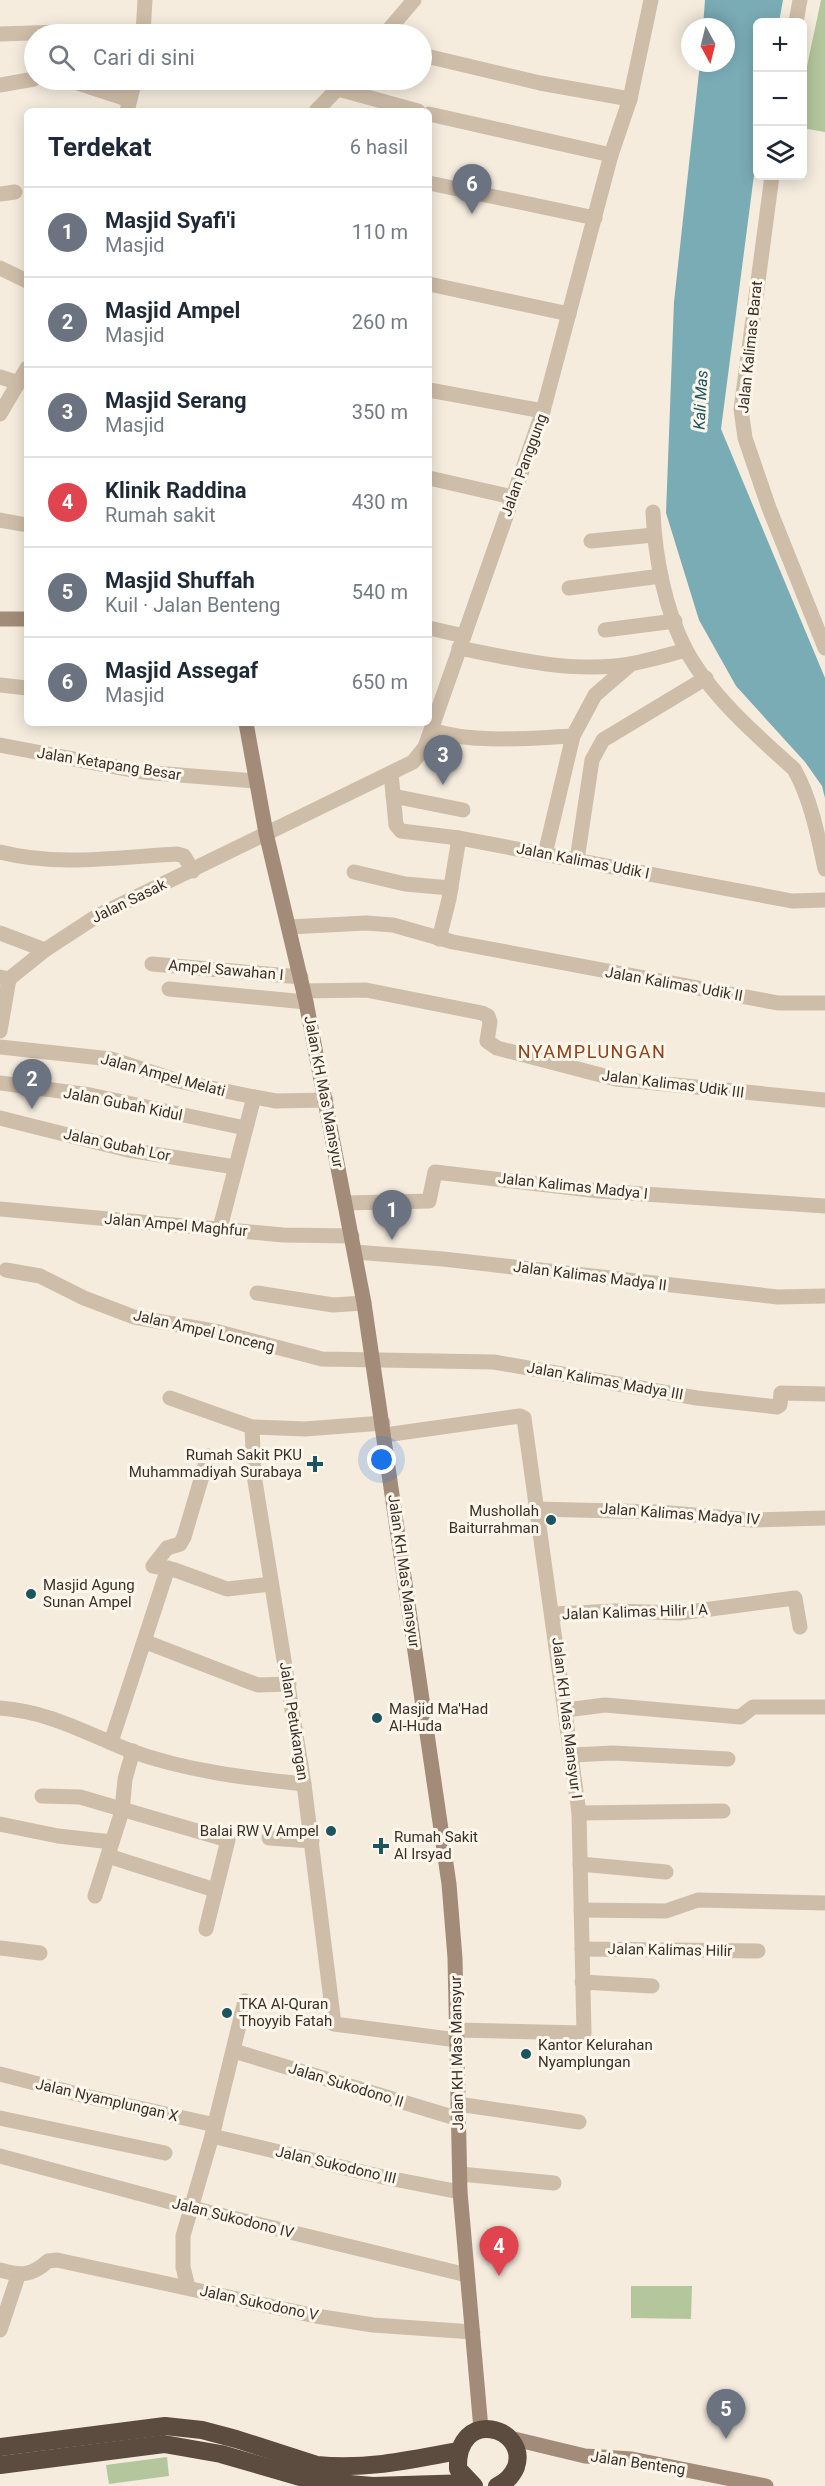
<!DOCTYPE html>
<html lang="id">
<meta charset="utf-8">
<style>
:root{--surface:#fff;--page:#f2f2f3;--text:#1f2937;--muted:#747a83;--line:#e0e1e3;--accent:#b45309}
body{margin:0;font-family:Roboto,sans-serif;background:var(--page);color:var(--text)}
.controls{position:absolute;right:18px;top:18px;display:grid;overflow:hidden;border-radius:9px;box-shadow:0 3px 15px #0003}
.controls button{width:54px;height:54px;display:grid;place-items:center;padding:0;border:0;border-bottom:2px solid var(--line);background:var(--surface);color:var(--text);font:30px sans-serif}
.compass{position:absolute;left:681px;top:18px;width:54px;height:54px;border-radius:50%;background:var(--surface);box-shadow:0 3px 15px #0003;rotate:173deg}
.you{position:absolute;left:382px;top:1460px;width:21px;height:21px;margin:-15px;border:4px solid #fff;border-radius:50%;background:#1a73e8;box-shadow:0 0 0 9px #1a73e833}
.badge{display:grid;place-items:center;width:39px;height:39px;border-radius:50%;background:var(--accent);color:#fff;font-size:20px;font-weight:700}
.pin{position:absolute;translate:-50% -50px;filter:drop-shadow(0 2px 3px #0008)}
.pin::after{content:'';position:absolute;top:32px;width:21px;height:18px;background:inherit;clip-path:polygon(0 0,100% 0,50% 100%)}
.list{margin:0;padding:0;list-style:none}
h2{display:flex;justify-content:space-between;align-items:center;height:78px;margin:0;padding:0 24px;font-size:26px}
h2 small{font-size:20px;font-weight:400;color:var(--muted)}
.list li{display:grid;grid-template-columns:39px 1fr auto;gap:18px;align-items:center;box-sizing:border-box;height:90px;padding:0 24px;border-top:2px solid var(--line)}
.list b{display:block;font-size:22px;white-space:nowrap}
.list p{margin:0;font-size:20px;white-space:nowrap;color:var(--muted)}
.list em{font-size:20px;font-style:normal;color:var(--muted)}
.icon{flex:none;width:33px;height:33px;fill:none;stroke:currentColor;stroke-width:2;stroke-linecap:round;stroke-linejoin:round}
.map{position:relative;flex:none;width:825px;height:2486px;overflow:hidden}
.search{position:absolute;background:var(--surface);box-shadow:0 3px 15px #0003;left:24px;top:24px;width:408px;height:66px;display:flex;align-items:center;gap:15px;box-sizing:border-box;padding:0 21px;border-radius:33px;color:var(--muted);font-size:22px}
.panel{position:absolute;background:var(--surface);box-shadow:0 3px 15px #0003;left:24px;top:108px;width:408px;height:618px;border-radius:9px}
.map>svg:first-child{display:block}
.green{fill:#b4c69c}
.water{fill:#7aacb5}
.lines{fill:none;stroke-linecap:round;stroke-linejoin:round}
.street{stroke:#cebda8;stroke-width:15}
.secondary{stroke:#a28c79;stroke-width:15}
.highway{stroke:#5c4b3f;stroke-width:18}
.poi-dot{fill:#1a5560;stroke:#fcf6eb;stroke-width:2}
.labels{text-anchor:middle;stroke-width:6;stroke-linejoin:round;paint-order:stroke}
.street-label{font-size:15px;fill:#3b3029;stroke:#fcf6eb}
.poi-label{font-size:15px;fill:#3b3029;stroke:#fcf6eb;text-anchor:start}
.water-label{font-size:16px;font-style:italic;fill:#1a5560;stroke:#fcf6eb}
.quarter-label{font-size:18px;letter-spacing:1.5px;fill:#91421b;stroke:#fcf6eb}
</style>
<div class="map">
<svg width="825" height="2486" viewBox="0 0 825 2486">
<rect width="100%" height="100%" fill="#f5ecde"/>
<!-- green -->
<g class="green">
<polygon points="821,0 825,0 825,132 802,128 803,85"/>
<polygon points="631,2286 692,2286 691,2319 631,2318"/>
<polygon points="167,2457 169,2476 109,2484 106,2465"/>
</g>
<!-- water -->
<polygon class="water" points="705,0 783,0 779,22 758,22 757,152 721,429 825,678 825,798 822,786 805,762 736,686 699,620 666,513 674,302 700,63 726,63 726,27 703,27"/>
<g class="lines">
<!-- street -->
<g class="street">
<polyline points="796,22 800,0"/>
<polyline points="0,34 61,32"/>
<polyline points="143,34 145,0"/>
<polyline points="385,34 414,0"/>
<polyline points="422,55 540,83 630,99"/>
<polyline points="69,80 130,100"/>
<polyline points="0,85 34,79"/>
<polyline points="338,89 418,111"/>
<polyline points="127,111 135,80"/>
<polyline points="316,111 346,80"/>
<polyline points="429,114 611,155"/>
<polyline points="772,176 741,409 745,438 769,508 825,648"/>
<polyline points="429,183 595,218"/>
<polyline points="0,194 15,192"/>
<polyline points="0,268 27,281"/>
<polyline points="429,284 569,314"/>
<polyline points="0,377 19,383"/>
<polyline points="429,390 543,411"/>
<polyline points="0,414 27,368"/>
<polyline points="429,478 512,497"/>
<path d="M653 512C655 557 665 610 686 650 711 696 756 735 794 769 811 799 818 836 825 869"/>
<polyline points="0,520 27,525"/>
<polyline points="591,541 654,535"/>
<polyline points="569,588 661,576"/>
<polyline points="429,628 464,636"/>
<polyline points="605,630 675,621"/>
<path d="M459 648C509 658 563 671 615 666 639 664 663 656 686 650"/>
<polyline points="0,685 27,688"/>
<path d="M431 730C475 744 527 738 573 736"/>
<polyline points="0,745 142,772 255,781"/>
<polyline points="391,773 396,825 401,831 459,838 792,901 825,900"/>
<polyline points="393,796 463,810"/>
<path d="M0 852C59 867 118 857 177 854L184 856 193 871"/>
<polyline points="545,854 573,736 595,695 631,664"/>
<polyline points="577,860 592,760 603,740 706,678"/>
<polyline points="354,872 405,884 451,888"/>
<polyline points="289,927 366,923 393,925 453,942 778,1003 825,1003"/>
<polyline points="0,933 45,950"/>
<polyline points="439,939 449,899 459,838"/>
<polyline points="152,964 301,977"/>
<polyline points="0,977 9,979 45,950 97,916 413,762 425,747 543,411 611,155 630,99 651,0"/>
<polyline points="169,989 306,1002"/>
<polyline points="304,991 366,990 482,1013 488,1016 490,1022 487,1041 497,1048 616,1079 825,1100"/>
<polyline points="0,1031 9,979"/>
<polyline points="0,1047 111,1059 178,1081 254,1097 276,1101 326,1100"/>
<polyline points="0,1083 90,1095 245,1128"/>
<polyline points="0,1118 128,1150 235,1167"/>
<polyline points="345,1203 429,1201 435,1172 599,1191 825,1206"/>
<polyline points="0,1209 283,1235 352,1236"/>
<polyline points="220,1228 254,1097"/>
<polyline points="355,1252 443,1259 778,1297 825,1296"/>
<polyline points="6,1270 40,1276 84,1298 134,1317 219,1332 322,1359 494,1362 697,1398 777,1407 780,1405 781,1393 825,1394"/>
<polyline points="257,1293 333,1305 364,1303"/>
<polyline points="170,1398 252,1427 305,1429 383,1423"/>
<polyline points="252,1427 254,1475 304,1784 334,2024 457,2040"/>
<polyline points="385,1435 520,1416 524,1418 579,1813 584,2033 457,2030"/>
<polyline points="208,1456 184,1537 180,1544 167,1548 153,1566 175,1570 227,1589 271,1584"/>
<polyline points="536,1509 659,1512 752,1520 825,1518"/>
<polyline points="553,1614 616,1611 680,1613 795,1598 800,1627"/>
<polyline points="146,1642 247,1681 258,1685 289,1684"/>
<path d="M0 1708C51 1712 85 1733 131 1751 186 1771 246 1778 304 1784"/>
<polyline points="566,1710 605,1705 740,1717 753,1707 825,1707"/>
<polyline points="111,1742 168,1568"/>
<polyline points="572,1755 613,1753 728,1759"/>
<polyline points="42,1796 80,1797 228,1840 206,1929"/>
<polyline points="579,1813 723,1811"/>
<polyline points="0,1824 58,1836 112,1842"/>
<polyline points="269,1838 312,1841"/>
<polyline points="108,1856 215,1890"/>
<polyline points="580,1864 666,1872"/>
<polyline points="95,1896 122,1811 125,1779 133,1751"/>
<polyline points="581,1910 666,1911 698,1900 825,1903"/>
<polyline points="0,1948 40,1953"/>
<polyline points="582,1949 758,1951"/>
<polyline points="582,1982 652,1986"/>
<polyline points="234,2051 459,2119"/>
<polyline points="0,2074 81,2095 215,2125"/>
<polyline points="458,2104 579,2122"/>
<polyline points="0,2118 165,2153"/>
<polyline points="212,2136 383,2177 460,2192"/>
<polyline points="0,2156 204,2211 467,2275"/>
<polyline points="460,2174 554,2183"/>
<path d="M0 2270C20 2276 32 2276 48 2261L57 2260 316 2316 373 2325 473 2332"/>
<polyline points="188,2287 183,2267 183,2236 212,2136 245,2001"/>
<polyline points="0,2330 18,2276"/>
</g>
<!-- secondary -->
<g class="secondary">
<polyline points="0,619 27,619"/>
<polyline points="246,723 266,833 306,1002 364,1303 449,1884 455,1958 460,2192 481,2429"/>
<polyline points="510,2438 585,2456 632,2459 766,2486"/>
</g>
<!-- highway -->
<g class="highway">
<path d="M0 2447 165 2426 202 2430 236 2439 317 2465C365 2470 411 2460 458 2451"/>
<polyline points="0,2465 164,2444 221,2454 314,2481 373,2486 469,2483"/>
<path d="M474 2486 458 2469C456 2406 529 2427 516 2467 512 2476 507 2482 497 2486"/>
</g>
</g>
<!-- markers -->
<g class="poi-dot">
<path d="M312 1455h6v6h6v6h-6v6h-6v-6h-6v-6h6z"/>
<circle cx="551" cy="1520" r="6"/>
<circle cx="31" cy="1594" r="6"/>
<circle cx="377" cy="1718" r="6"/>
<circle cx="331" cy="1831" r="6"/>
<path d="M378 1837h6v6h6v6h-6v6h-6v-6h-6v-6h6z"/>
<circle cx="227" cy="2013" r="6"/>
<circle cx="526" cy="2054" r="6"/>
</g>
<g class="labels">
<!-- street labels -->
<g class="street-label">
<text transform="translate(750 347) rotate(-84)" y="5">Jalan Kalimas Barat</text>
<text transform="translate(524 465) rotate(-70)" y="5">Jalan Panggung</text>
<text transform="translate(109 764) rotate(9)" y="5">Jalan Ketapang Besar</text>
<text transform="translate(583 861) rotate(11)" y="5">Jalan Kalimas Udik I</text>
<text transform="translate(129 901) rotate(-26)" y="5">Jalan Sasak</text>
<text transform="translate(226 970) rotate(5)" y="5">Ampel Sawahan I</text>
<text transform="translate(674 984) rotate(10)" y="5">Jalan Kalimas Udik II</text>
<text transform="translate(163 1075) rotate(15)" y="5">Jalan Ampel Melati</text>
<text transform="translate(673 1084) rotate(7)" y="5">Jalan Kalimas Udik III</text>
<text transform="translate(324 1092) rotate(79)" y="5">Jalan KH Mas Mansyur</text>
<text transform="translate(123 1104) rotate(11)" y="5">Jalan Gubah Kidul</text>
<text transform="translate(117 1145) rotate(12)" y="5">Jalan Gubah Lor</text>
<text transform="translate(573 1186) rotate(6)" y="5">Jalan Kalimas Madya I</text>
<text transform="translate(176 1225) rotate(5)" y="5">Jalan Ampel Maghfur</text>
<text transform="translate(590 1276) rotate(7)" y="5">Jalan Kalimas Madya II</text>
<text transform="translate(204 1331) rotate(13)" y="5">Jalan Ampel Lonceng</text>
<text transform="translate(605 1381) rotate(10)" y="5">Jalan Kalimas Madya III</text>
<text transform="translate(680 1514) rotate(4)" y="5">Jalan Kalimas Madya IV</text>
<text transform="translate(404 1571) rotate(82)" y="5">Jalan KH Mas Mansyur</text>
<text transform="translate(635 1612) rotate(-2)" y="5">Jalan Kalimas Hilir I A</text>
<text transform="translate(567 1718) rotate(83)" y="5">Jalan KH Mas Mansyur I</text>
<text transform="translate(294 1721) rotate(81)" y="5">Jalan Petukangan</text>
<text transform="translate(670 1950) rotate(1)" y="5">Jalan Kalimas Hilir</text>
<text transform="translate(457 2053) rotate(-91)" y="5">Jalan KH Mas Mansyur</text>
<text transform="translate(346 2085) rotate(17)" y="5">Jalan Sukodono II</text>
<text transform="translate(107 2100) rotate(13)" y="5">Jalan Nyamplungan X</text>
<text transform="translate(336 2165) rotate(13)" y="5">Jalan Sukodono III</text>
<text transform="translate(233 2218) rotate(14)" y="5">Jalan Sukodono IV</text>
<text transform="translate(259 2303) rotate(12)" y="5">Jalan Sukodono V</text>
<text transform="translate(638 2463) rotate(8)" y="5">Jalan Benteng</text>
</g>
<!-- poi labels -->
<g class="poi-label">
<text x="302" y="1460" text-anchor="end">Rumah Sakit PKU<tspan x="302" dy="17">Muhammadiyah Surabaya</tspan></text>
<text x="539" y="1516" text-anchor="end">Mushollah<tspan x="539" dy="17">Baiturrahman</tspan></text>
<text x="43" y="1590">Masjid Agung<tspan x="43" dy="17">Sunan Ampel</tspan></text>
<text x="389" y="1714">Masjid Ma'Had<tspan x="389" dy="17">Al-Huda</tspan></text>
<text x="319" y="1836" text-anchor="end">Balai RW V Ampel</text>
<text x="394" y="1842">Rumah Sakit<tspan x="394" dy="17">Al Irsyad</tspan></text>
<text x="239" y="2009">TKA Al-Quran<tspan x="239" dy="17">Thoyyib Fatah</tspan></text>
<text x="538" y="2050">Kantor Kelurahan<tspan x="538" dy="17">Nyamplungan</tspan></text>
</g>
<!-- water labels -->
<g class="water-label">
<text transform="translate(700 400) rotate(-87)" y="6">Kali Mas</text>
</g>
<!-- quarter labels -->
<g class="quarter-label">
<text x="592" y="1058">NYAMPLUNGAN</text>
</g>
</g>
</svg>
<div class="controls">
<button>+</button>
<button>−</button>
<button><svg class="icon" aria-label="layers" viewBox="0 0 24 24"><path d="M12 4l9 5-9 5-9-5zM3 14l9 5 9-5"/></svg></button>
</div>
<svg class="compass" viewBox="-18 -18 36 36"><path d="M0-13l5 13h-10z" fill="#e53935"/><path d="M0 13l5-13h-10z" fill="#747a83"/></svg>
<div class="you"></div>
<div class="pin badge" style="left:392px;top:1240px;background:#6b7280">1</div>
<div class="pin badge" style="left:32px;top:1109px;background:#6b7280">2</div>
<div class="pin badge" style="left:443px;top:785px;background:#6b7280">3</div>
<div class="pin badge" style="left:499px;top:2276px;background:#e0444e">4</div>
<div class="pin badge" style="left:726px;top:2439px;background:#6b7280">5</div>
<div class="pin badge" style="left:472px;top:214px;background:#6b7280">6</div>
<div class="search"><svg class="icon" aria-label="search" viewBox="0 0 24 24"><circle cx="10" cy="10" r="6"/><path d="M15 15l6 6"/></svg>Cari di sini</div>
<section class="panel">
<h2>Terdekat<small>6 hasil</small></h2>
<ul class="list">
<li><span class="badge" style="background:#6b7280">1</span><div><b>Masjid Syafi'i</b><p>Masjid</p></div><em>110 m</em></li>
<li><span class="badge" style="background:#6b7280">2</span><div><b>Masjid Ampel</b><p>Masjid</p></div><em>260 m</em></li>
<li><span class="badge" style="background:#6b7280">3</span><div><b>Masjid Serang</b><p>Masjid</p></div><em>350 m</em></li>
<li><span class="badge" style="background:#e0444e">4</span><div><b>Klinik Raddina</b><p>Rumah sakit</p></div><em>430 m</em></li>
<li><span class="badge" style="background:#6b7280">5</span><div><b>Masjid Shuffah</b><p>Kuil · Jalan Benteng</p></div><em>540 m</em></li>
<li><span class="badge" style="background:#6b7280">6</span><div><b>Masjid Assegaf</b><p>Masjid</p></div><em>650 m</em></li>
</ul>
</section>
</div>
